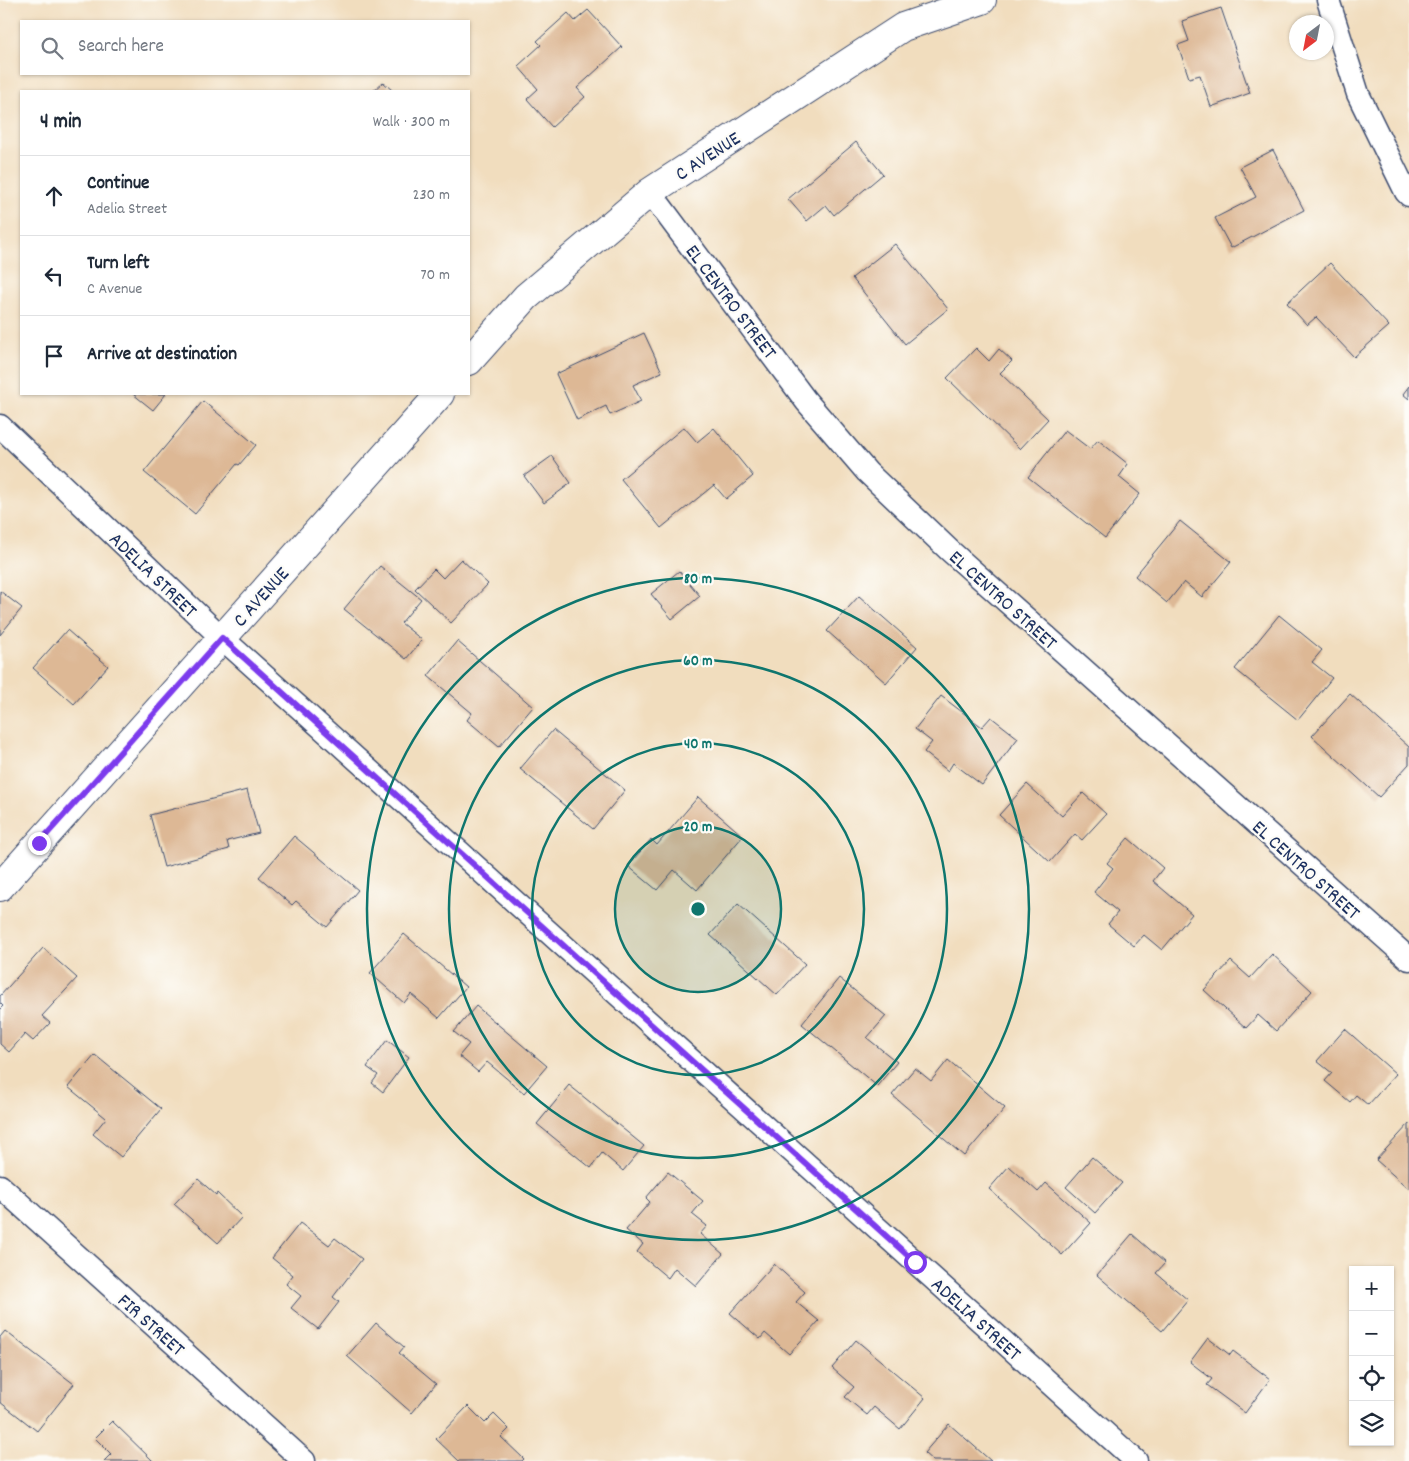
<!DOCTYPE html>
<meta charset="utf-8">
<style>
:root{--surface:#fff;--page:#f2f2f3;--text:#1f2937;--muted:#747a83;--line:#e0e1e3}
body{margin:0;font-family:Dekko,sans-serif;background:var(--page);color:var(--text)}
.controls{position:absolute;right:15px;bottom:15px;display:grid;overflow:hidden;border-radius:0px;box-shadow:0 1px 4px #0004}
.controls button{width:45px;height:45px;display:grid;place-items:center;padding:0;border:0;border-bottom:1px solid var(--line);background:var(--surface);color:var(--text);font:25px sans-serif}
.compass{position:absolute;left:1289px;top:15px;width:45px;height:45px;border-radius:50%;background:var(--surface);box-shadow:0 1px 4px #0004;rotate:212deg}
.stop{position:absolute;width:15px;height:15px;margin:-11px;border:4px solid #7c3aed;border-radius:50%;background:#fff}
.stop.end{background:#7c3aed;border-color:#fff;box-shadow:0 1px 5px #0008}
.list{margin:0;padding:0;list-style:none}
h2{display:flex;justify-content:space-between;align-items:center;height:65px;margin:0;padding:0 20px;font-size:21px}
h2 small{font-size:16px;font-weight:400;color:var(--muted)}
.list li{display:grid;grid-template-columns:32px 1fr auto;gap:15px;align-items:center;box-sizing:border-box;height:80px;padding:0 20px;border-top:1px solid var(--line)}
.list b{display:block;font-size:19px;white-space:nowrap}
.list p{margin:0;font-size:16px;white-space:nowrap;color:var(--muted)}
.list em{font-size:16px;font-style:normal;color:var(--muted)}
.icon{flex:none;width:28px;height:28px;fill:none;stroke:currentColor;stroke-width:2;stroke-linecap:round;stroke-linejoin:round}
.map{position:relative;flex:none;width:1409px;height:1461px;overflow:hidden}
.search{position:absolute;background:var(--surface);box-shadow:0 1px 4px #0004;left:20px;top:20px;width:450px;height:55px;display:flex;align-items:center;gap:12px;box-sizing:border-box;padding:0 18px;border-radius:0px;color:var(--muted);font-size:19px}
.panel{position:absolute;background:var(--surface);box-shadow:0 1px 4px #0004;left:20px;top:90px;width:450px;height:305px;border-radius:0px}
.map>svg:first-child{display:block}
.building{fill:#ddb895}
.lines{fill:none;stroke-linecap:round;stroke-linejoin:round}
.minor-casing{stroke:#3b496c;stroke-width:25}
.tertiary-casing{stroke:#3b496c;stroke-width:30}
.minor{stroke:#fff;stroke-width:22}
.tertiary{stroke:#fff;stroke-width:28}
.route{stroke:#7c3aed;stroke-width:6}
.ring{fill:none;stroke:#0f766e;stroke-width:2.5}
.labels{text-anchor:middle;stroke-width:4.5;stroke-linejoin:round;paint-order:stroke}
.street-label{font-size:20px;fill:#1b2f5e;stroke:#fdfcf7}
.centre{fill:#0f766e;stroke:#fdfcf7;stroke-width:2.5}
.ring-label{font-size:15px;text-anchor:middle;font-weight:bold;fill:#0f766e;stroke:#fdfcf7;stroke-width:4.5;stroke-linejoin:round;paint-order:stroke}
</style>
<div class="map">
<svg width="1409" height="1461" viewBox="0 0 1409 1461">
<rect width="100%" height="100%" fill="#fdfcf7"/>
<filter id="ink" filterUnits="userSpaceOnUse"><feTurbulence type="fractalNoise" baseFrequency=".02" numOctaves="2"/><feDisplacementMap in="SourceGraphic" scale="10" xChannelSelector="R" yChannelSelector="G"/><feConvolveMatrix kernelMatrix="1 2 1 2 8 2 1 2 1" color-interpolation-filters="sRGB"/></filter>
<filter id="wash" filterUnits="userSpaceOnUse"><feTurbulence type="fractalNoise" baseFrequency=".0096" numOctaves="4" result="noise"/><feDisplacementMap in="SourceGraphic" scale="20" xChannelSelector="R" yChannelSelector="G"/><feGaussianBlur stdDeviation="1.12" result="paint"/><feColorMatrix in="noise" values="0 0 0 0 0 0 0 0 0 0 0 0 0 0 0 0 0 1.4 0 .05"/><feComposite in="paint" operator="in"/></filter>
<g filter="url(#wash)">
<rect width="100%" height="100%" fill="#f1ddbe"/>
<g id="blocks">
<!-- building -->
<g class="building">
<polygon points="1221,8 1250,93 1211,107 1200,75 1189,78 1178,45 1189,41 1182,21"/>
<polygon points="588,10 622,47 577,88 585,97 552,127 527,99 538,89 518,66 541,45 537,41 568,13 575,21"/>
<polygon points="383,82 393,91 373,91"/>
<polygon points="856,142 883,174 834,215 826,205 807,221 788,199"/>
<polygon points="1273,150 1304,210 1231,248 1215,218 1256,197 1240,167"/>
<polygon points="895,244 948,309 905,344 852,278"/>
<polygon points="1330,263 1389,326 1354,357 1316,317 1307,325 1287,303"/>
<polygon points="644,333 662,372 633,385 641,401 610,415 606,406 577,420 556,374"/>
<polygon points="976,348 989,361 999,349 1012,361 1000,373 1048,419 1020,449 947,378"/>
<polygon points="1409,386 1409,399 1403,394"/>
<polygon points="133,394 166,394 153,410"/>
<polygon points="203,401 256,445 239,465 237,464 195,514 144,472"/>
<polygon points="684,427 697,442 714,428 753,476 726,499 714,485 661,528 621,479"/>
<polygon points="1065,430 1090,449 1098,440 1128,464 1119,477 1140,494 1105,538 1028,477"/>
<polygon points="552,456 571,483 544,503 524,476"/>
<polygon points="1180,521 1231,562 1202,597 1184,582 1167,603 1135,576"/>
<polygon points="461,559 488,584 451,623 415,589 434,569 443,578"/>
<polygon points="380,566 421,599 401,623 422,640 406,659 344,609"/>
<polygon points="679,571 700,596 672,619 651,594"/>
<polygon points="0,591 22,608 0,635"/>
<polygon points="859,596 917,647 886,683 827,631"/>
<polygon points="1279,615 1322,650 1312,662 1332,678 1298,720 1235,669"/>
<polygon points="67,630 108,666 74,704 33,668"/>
<polygon points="457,641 533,707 499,747 467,720 472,713 428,676"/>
<polygon points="1350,694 1409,747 1409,764 1379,797 1312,736"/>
<polygon points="941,696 982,727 991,717 1018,738 982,785 953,763 948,771 924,752 932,742 915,729"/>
<polygon points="553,730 625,790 593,829 520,769"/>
<polygon points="1027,784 1062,816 1083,793 1106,814 1082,840 1075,834 1050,862 999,815"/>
<polygon points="247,790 259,833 227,841 229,849 164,867 150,815"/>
<polygon points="698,797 743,836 697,890 674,870 657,890 628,866 651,839 657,845"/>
<polygon points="294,836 358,890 327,927 296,901 292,905 259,877"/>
<polygon points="1128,838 1163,868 1153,881 1192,914 1162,950 1144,935 1134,946 1108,924 1118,912 1094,892 1113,868 1107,863"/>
<polygon points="738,904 805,964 777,995 710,935"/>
<polygon points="404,934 466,987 439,1018 411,994 404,1003 370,973"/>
<polygon points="43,948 77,978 42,1016 50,1023 33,1041 25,1034 9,1052 0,1044 0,1009 3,1006 0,1003 0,996"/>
<polygon points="1272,954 1312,991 1276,1031 1258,1015 1246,1028 1204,990 1231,961 1250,978"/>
<polygon points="839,978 886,1016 867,1038 897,1062 877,1086 802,1024"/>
<polygon points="476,1006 547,1066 524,1093 487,1062 478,1072 459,1056 469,1044 454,1032"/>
<polygon points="1345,1029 1396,1074 1368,1105 1356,1095 1350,1102 1325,1081 1332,1073 1317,1061"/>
<polygon points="387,1040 409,1057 383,1092 372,1083 378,1075 367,1067"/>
<polygon points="95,1055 161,1109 121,1157 93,1134 106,1118 68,1087"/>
<polygon points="948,1060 1005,1108 964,1156 892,1095 915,1068 931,1081"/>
<polygon points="569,1085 644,1146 623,1171 602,1153 591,1168 537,1124"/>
<polygon points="1409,1124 1409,1189 1376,1160"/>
<polygon points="1092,1157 1122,1183 1095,1213 1066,1187"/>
<polygon points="1009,1166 1038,1192 1046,1183 1091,1223 1062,1255 989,1189"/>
<polygon points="668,1172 703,1201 692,1214 707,1226 700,1234 723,1254 696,1286 675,1268 668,1278 637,1252 643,1244 626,1230 650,1202 646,1198"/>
<polygon points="198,1179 216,1195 217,1193 242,1217 218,1243 174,1204"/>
<polygon points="300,1223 329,1245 335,1238 362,1259 333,1297 339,1302 318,1329 291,1308 301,1296 286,1284 293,1275 272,1258"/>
<polygon points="1132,1234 1165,1263 1156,1273 1188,1300 1162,1331 1097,1275"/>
<polygon points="774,1264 805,1292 796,1302 819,1321 789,1354 765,1333 760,1339 730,1313"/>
<polygon points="376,1323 404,1347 399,1353 436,1384 412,1413 347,1356"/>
<polygon points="5,1331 74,1384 37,1431 0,1402 0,1337"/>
<polygon points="1208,1338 1230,1355 1233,1351 1270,1379 1245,1413 1207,1385 1212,1379 1190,1362"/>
<polygon points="856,1340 925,1398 900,1429 874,1407 867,1415 845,1397 854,1387 832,1368"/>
<polygon points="468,1406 485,1423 494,1414 509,1429 501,1437 524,1459 522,1461 459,1461 436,1439"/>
<polygon points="112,1421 153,1461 104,1461 111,1454 95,1438"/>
<polygon points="949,1424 991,1461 933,1461 924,1453"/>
</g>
</g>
</g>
<g filter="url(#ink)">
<use href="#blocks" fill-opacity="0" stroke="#3b496c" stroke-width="1"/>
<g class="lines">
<!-- minor casing -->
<g class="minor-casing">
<g id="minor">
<polyline points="1328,0 1358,94 1406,192 1409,195"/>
<polyline points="650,192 806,401 867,472 949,550 1409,959"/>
<polyline points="0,426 222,638 1136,1461"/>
<polyline points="0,1186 304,1461"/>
</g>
</g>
<!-- tertiary casing -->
<g class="tertiary-casing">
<g id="tertiary">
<polyline points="469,361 526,297 650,192 903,27 982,0"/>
<polyline points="0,887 440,394"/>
</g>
</g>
<!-- minor -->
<use href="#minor" class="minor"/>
<!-- tertiary -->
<use href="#tertiary" class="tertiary"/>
</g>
</g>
<g class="lines" filter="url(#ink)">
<!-- route -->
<polyline class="route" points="39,843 222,638 915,1262"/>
</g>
<!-- distance rings -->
<circle cx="698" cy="909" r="83" fill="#0f766e" fill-opacity=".12"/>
<g class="ring">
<circle cx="698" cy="909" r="83"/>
<circle cx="698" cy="909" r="166"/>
<circle cx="698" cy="909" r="249"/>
<circle cx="698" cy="909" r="331"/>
</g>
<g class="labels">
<!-- street labels -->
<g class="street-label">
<text transform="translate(707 155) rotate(-33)" y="7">C AVENUE</text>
<text transform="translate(732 301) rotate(53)" y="7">EL CENTRO STREET</text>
<text transform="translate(154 574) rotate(44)" y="7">ADELIA STREET</text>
<text transform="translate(260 596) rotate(-48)" y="7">C AVENUE</text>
<text transform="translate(1004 599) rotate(42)" y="7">EL CENTRO STREET</text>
<text transform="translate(1307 869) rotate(42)" y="7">EL CENTRO STREET</text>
<text transform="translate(977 1318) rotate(42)" y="7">ADELIA STREET</text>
<text transform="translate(152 1324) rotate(42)" y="7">FIR STREET</text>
</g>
</g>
<circle cx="698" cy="909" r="8" class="centre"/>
<g class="ring-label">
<text x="698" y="583">80 m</text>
<text x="698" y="665">60 m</text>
<text x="698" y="748">40 m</text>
<text x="698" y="831">20 m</text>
</g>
</svg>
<div class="controls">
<button>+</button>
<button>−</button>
<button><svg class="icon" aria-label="locate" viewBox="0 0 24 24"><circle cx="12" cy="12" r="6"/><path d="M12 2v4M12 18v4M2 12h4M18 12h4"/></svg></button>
<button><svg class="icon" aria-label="layers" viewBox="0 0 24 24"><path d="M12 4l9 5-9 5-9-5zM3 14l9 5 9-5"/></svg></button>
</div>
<svg class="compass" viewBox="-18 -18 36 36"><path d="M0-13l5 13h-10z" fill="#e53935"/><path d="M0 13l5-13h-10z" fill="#747a83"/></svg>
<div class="stop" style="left:915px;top:1262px"></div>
<div class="stop end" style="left:39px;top:843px"></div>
<div class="search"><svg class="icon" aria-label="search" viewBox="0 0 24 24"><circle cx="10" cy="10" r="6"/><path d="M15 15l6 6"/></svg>Search here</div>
<section class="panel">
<h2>4 min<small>Walk · 300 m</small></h2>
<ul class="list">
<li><svg class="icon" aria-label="ahead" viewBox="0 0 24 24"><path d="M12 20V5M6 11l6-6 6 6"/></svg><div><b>Continue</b><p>Adelia Street</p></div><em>230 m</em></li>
<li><svg class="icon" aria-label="left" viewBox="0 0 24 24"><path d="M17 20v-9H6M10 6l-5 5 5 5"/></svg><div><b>Turn left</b><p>C Avenue</p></div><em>70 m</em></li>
<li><svg class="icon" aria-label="arrive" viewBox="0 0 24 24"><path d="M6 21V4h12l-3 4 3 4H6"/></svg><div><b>Arrive at destination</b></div></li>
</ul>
</section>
</div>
